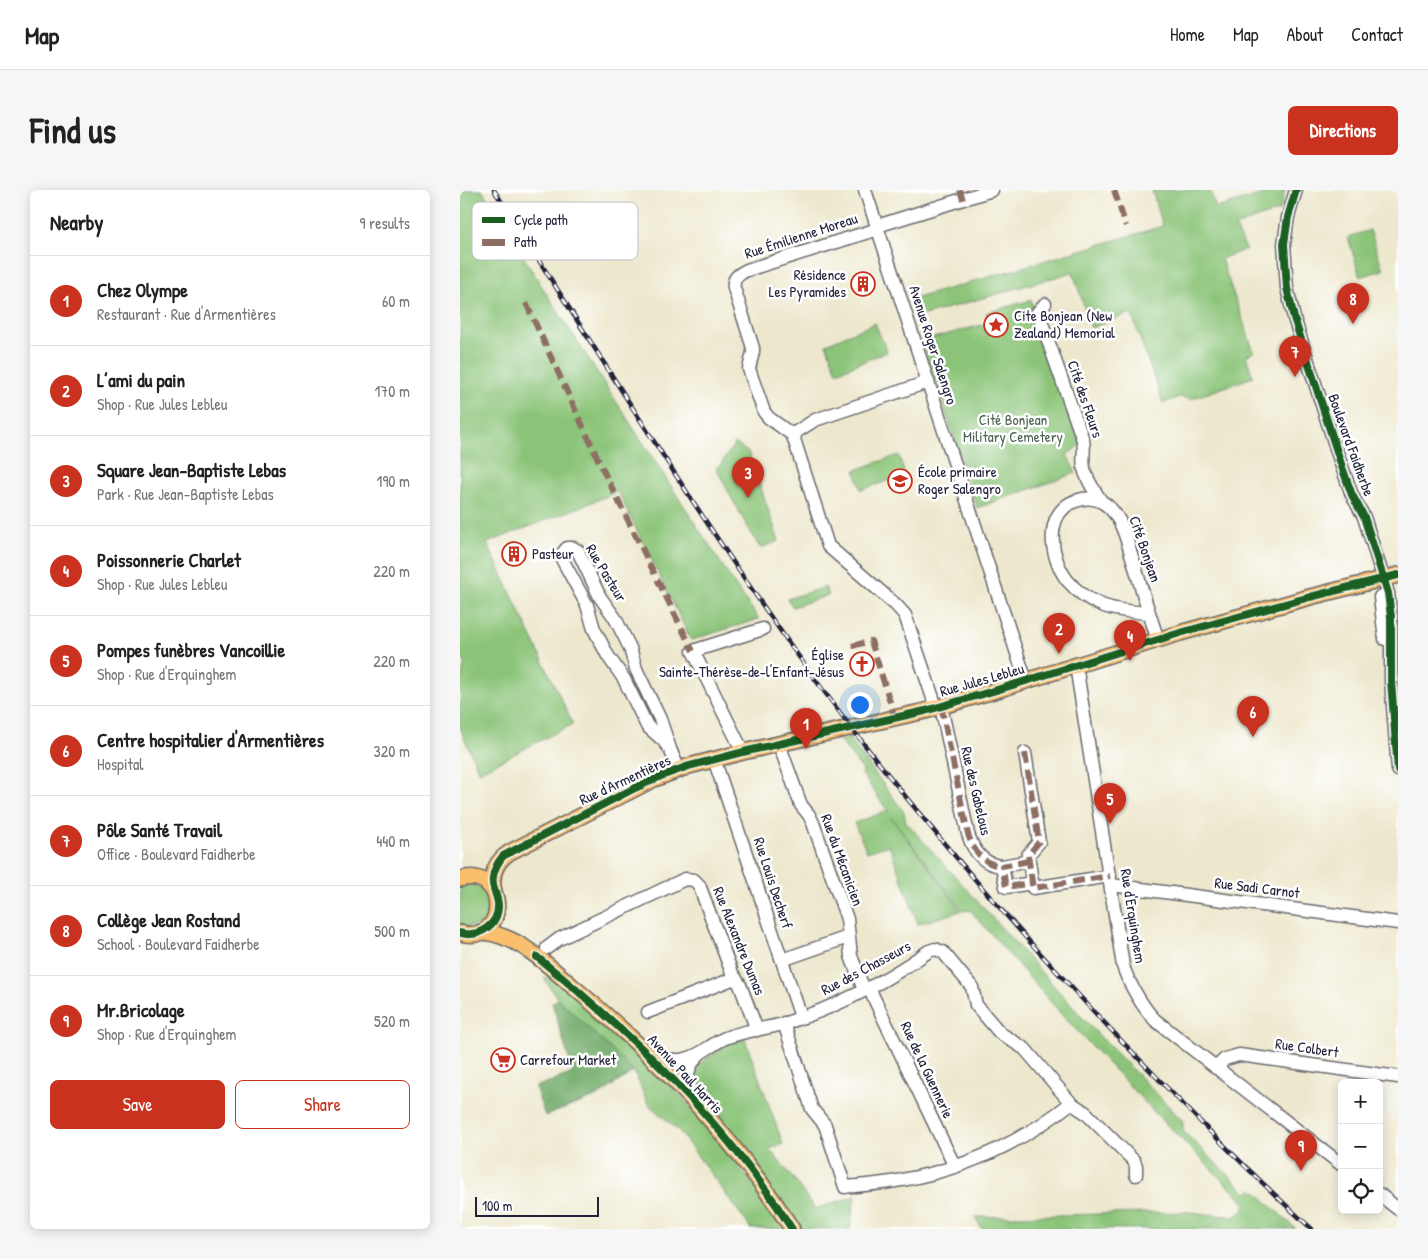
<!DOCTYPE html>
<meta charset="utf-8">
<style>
:root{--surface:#fff;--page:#f6f6f6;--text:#222;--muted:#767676;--line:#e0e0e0;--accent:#c8321e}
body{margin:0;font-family:"Patrick Hand",sans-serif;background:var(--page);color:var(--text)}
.controls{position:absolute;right:15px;bottom:15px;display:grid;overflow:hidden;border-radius:8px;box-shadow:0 2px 12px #0003}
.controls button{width:45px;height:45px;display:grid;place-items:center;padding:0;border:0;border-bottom:1px solid var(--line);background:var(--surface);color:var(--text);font:25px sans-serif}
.scale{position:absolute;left:15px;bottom:12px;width:124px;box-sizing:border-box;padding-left:5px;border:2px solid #22223b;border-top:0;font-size:14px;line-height:18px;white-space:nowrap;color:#22223b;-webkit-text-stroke:4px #fff;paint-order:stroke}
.you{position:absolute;left:399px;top:514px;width:18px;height:18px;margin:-12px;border:4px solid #fff;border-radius:50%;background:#1a73e8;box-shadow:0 0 0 8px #1a73e833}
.badge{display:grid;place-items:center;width:32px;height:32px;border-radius:50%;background:var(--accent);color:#fff;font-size:16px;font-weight:700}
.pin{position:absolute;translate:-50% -41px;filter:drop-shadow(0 1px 2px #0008)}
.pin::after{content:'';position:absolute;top:26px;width:18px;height:15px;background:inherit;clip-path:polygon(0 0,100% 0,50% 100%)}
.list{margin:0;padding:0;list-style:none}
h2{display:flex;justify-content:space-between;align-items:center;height:65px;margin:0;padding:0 20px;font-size:21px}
h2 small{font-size:16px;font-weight:400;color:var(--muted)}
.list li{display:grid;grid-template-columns:32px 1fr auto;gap:15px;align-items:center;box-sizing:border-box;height:90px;padding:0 20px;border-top:1px solid var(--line)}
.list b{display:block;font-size:19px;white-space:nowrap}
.list p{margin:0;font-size:16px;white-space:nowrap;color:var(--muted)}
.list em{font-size:16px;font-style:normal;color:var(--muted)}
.actions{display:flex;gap:10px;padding:15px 20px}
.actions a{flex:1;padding:11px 0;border:1px solid var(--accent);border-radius:8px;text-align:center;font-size:18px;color:var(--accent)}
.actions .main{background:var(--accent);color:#fff}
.icon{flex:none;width:28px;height:28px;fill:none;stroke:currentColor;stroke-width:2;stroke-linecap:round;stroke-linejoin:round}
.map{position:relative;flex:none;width:938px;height:1039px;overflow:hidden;border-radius:8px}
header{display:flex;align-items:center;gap:30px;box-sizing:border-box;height:70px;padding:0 25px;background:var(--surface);border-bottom:1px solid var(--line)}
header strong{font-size:24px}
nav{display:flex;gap:28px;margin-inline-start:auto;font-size:18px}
.intro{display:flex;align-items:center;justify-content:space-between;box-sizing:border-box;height:120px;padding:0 30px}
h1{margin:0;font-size:35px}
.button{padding:12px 22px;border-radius:8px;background:var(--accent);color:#fff;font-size:18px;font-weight:700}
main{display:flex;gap:30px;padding:0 30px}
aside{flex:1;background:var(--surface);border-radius:8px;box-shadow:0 2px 12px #0003}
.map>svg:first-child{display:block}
.green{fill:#8bc478;stroke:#56735a}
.forest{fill:#70aa68;stroke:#496652}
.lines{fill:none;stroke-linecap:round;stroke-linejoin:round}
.minor-casing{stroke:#69676e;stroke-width:15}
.major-casing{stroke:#69676e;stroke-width:18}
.minor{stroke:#fff;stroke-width:12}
.major{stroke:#f9bf6d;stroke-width:15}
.rail-casing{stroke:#22223b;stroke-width:4.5}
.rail{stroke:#fff;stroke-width:2.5;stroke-dasharray:8;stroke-linecap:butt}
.quiet{stroke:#8d6e63;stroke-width:6;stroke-dasharray:12 6;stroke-linecap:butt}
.cycleway-casing{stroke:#fff;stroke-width:11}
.cycleway{stroke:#1b5e20;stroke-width:8}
.labels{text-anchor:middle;stroke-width:5;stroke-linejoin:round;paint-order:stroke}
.street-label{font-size:15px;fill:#22223b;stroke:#fff}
.poi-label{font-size:15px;fill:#22223b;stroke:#fff;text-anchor:start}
.park-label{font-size:15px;fill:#4c6353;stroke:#fff}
.key{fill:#fff;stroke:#bdbdc4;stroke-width:1}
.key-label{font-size:14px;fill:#22223b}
</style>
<header>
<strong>Map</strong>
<nav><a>Home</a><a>Map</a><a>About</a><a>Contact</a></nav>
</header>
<div class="intro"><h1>Find us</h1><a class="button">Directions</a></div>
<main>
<aside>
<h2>Nearby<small>9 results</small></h2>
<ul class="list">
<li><span class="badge">1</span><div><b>Chez Olympe</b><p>Restaurant · Rue d'Armentières</p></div><em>60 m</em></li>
<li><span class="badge">2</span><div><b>L’ami du pain</b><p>Shop · Rue Jules Lebleu</p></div><em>170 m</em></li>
<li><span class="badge">3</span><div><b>Square Jean-Baptiste Lebas</b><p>Park · Rue Jean-Baptiste Lebas</p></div><em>190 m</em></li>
<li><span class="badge">4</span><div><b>Poissonnerie Charlet</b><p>Shop · Rue Jules Lebleu</p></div><em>220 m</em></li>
<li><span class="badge">5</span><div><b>Pompes funèbres Vancoillie</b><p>Shop · Rue d'Erquinghem</p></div><em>220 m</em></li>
<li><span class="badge">6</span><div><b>Centre hospitalier d'Armentières</b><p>Hospital</p></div><em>320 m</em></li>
<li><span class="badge">7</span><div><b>Pôle Santé Travail</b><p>Office · Boulevard Faidherbe</p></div><em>440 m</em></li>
<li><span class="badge">8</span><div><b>Collège Jean Rostand</b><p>School · Boulevard Faidherbe</p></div><em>500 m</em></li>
<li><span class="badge">9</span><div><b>Mr.Bricolage</b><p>Shop · Rue d'Erquinghem</p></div><em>520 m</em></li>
</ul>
<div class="actions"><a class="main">Save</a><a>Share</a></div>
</aside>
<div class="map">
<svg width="938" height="1039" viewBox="0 0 938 1039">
<rect width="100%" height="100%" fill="#fff"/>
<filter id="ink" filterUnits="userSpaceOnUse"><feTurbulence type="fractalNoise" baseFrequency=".02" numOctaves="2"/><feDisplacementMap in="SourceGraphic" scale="10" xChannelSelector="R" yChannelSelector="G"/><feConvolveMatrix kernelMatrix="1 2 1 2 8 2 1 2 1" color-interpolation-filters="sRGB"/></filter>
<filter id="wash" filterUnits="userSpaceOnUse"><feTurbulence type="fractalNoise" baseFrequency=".0096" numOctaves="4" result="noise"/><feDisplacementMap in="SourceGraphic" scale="20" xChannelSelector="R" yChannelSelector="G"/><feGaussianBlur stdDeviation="1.12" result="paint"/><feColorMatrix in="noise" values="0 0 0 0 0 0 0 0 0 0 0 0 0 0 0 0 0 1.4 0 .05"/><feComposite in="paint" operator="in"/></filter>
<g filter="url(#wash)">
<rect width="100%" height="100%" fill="#ede8cd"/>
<!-- green -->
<g class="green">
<polygon points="0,0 22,0 84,100 277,398 299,429 231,450 158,302 27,353 113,534 19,582 0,538 0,493 5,473 0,464"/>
<polygon points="692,0 750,0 756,18 816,0 825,0 820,20 775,36 786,59 761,69 794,162 786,166 793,187 731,209 720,207 703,213 671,123 631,138 613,82 454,128 450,110 703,36"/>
<polygon points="910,40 923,80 900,87 888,47"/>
<polygon points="571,110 621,254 607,265 616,283 517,318 462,151 529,133 526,123"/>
<polygon points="415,133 427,162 377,182 366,154"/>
<polygon points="275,253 289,263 319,351 300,358 278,320 256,278 260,275"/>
<polygon points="439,265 445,285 401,300 395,280"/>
<polygon points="365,397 369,405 333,417 327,409"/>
<polygon points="388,547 444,622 446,632 631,837 723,931 723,941 787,1003 793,999 836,1039 522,1039 515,1027 728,1022 775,1027 781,1022 786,1014 698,926 603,826 510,720 503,721 431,627 501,721 458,734 429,655 407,662 394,633 427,621 429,623 402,584 403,580 379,550"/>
<path d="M12 694C15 696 21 697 23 699 41 716 25 743 0 735V696Z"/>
<path d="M93 787C122 813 152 838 181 865 235 917 282 976 323 1039H290V1037L220 942 188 914 174 881 98 809 84 788Z"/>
<polygon points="285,849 323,954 309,959 333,988 355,1019 395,1006 390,1039 338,1039 242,910 233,887 237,876 243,871 270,853"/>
</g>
<!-- forest -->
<polygon class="forest" points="98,809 174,881 138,906 85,926 75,897 113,883 92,813"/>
</g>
<g filter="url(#ink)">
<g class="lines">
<!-- minor casing -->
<g class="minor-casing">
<g id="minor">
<polyline points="405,0 566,491"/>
<polyline points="836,0 828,27 824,54 827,98 834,128 882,277 892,305 904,327 928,403 931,427 931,491 938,580"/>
<polyline points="417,36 532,0"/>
<path d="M585 114 578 122 623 250C625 260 622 269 624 278 626 290 635 301 641 311"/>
<polyline points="468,192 355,230 336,242 334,249 368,356 436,415 445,425 476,517"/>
<path d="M334 246 309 228 304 222 289 179 293 162V158L274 98C272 88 279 84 287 80L418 39"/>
<polyline points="920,407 925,449"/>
<path d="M689 423C674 422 658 421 644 416 630 411 617 402 607 390 588 365 583 316 623 309 636 307 647 313 655 324 665 338 668 355 673 370 681 397 689 424 698 450"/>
<path d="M616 475 663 776C668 792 683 818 695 830L882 975"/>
<path d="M481 516 508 644C513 660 523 675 542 676"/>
<polyline points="319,554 341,615 349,625 353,633 387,729 391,766 404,800"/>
<polyline points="210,559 203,550 187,536 164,489 148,466 134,439 127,415 103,371 103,363 107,358 113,358 118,361 140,407 155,428 170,458 176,479 200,529 210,559 219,580"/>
<polyline points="283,562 233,461 303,439"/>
<polyline points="565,563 579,652 568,665 573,698 650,686"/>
<polyline points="254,569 341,827"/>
<polyline points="569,671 542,676 546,697 573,693"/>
<polyline points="651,695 938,733"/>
<polyline points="87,758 99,749 225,689 234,690 239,695 272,783 280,795 297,840"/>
<polyline points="322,770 388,747"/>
<polyline points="409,798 495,977"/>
<polyline points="188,822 275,788"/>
<path d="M324 833 352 919 365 935 385 997C404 995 423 994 442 990 505 979 562 952 611 913"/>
<path d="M191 866C215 872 227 873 248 858 255 854 261 849 268 847 286 840 305 839 323 834 375 818 425 792 469 761L475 759 483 762 512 797 516 815 540 843 565 859 611 913 626 923 674 971 676 976V985"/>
<polyline points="756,878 765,869 779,865 938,887"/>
<path d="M232 909C227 888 224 881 239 864"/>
<polyline points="919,1004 938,1019"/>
</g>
</g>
<!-- major casing -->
<g class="major-casing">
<g id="major">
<path d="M0 689C49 676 49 756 0 743"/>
<path d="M34 701C30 684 36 671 50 662L194 589 229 576 283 562 465 521 540 499 720 443 850 407 938 385"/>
<path d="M21 742C57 744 85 773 111 795 195 865 273 945 332 1039"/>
</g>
</g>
<!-- minor -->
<use href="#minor" class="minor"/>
<!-- major -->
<use href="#major" class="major"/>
<!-- rail casing -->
<g class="rail-casing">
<path id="rail" d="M34 0C141 166 243 336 360 496 458 629 566 752 681 871 736 928 792 985 852 1039"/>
</g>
<!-- rail -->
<use href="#rail" class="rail"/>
<!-- quiet -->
<g class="quiet">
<polyline points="500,0 503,10"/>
<polyline points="654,0 666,36"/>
<polyline points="66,113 145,284 233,461"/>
<polyline points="392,456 411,451 435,528"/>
<path d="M481 516 508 644C513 660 523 675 542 676"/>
<polyline points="565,563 579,652 568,665 573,698 650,686"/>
<polyline points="569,671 542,676 546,697 573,693"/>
</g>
<!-- cycleway casing -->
<g class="cycleway-casing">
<g id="cycleway">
<polyline points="836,0 828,27 824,54 827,98 834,128 882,277 892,305 904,327 928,403 931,427 931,491 938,580"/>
<path d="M0 743C19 748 39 735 38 714 37 704 31 697 33 687 34 679 38 672 43 666L175 598 201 586 229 576 283 562 465 521 540 499 720 443 850 407 938 385"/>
<path d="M77 767C174 846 265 932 332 1039"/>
</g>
</g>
<!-- cycleway -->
<use href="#cycleway" class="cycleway"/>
</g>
</g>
<!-- icons -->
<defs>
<g id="building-ring" transform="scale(1.25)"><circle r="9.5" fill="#fff" stroke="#c8321e" stroke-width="1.5"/><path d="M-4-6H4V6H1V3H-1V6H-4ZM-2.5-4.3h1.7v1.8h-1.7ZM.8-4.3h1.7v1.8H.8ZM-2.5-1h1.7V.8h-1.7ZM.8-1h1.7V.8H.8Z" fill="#c8321e"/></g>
<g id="sight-ring" transform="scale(1.25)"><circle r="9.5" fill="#fff" stroke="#c8321e" stroke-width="1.5"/><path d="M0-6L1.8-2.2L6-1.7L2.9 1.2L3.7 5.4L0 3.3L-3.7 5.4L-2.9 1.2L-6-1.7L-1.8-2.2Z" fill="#c8321e"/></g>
<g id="school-ring" transform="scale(1.25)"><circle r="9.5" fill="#fff" stroke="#c8321e" stroke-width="1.5"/><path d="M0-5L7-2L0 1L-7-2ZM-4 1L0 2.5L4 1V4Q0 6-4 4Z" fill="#c8321e"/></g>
<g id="church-ring" transform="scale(1.25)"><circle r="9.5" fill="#fff" stroke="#c8321e" stroke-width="1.5"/><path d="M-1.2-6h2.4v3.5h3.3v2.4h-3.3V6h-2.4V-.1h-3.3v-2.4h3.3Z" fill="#c8321e"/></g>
<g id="supermarket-ring" transform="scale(1.25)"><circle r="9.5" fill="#fff" stroke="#c8321e" stroke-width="1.5"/><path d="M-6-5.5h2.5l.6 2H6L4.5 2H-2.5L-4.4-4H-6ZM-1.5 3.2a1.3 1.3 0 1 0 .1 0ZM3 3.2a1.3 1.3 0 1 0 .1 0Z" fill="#c8321e"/></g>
</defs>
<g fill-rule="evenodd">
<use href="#building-ring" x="403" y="94"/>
<use href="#sight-ring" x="536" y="135"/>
<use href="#school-ring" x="440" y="291"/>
<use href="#building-ring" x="54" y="364"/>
<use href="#church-ring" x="402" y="474"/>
<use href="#supermarket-ring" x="43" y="870"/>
</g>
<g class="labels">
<!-- street labels -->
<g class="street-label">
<text transform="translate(341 46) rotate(-18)" y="5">Rue Émilienne Moreau</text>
<text transform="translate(473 155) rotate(72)" y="5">Avenue Roger Salengro</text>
<text transform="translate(625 209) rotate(71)" y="5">Cité des Fleurs</text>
<text transform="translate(891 255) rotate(70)" y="5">Boulevard Faidherbe</text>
<text transform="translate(685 359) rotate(71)" y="5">Cité Bonjean</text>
<text transform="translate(146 383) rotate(59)" y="5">Rue Pasteur</text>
<text transform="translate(522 490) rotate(-16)" y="5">Rue Jules Lebleu</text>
<text transform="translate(165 590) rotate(-25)" y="5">Rue d'Armentières</text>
<text transform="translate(516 601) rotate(77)" y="5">Rue des Gabelous</text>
<text transform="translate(382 670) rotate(70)" y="5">Rue du Mécanicien</text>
<text transform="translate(313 693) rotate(72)" y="5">Rue Louis Decherf</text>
<text transform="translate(797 698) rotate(7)" y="5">Rue Sadi Carnot</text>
<text transform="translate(673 726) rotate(81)" y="5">Rue d'Erquinghem</text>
<text transform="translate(279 751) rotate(68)" y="5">Rue Alexandre Dumas</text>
<text transform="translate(406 778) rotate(-28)" y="5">Rue des Chasseurs</text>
<text transform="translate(847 858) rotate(8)" y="5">Rue Colbert</text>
<text transform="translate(467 880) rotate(65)" y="5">Rue de la Guennerie</text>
<text transform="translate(225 884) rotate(47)" y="5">Avenue Paul Harris</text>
</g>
<!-- poi labels -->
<g class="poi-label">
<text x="386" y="90" text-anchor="end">Résidence<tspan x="386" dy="17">Les Pyramides</tspan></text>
<text x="554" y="131">Cite Bonjean (New<tspan x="554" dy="17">Zealand) Memorial</tspan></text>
<text x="458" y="287">École primaire<tspan x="458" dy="17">Roger Salengro</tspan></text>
<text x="72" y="369">Pasteur</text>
<text x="384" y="470" text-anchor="end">Église<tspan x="384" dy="17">Sainte-Thérèse-de-l'Enfant-Jésus</tspan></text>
<text x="60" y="875">Carrefour Market</text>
</g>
<!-- park labels -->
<g class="park-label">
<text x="553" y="235">Cité Bonjean<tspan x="553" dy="17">Military Cemetery</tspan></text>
</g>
</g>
<!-- legend -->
<rect x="12" y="12" width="166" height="58" rx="8" class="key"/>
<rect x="22" y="27" width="23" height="6" fill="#1b5e20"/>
<rect x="22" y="49" width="23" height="7" fill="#8d6e63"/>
<g class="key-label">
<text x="54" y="35">Cycle path</text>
<text x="54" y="57">Path</text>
</g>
</svg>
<div class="controls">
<button>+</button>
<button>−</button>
<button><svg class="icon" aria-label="locate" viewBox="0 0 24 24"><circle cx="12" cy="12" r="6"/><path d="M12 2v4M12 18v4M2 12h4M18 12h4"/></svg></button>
</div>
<div class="scale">100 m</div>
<div class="you"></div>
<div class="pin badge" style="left:346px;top:559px">1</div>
<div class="pin badge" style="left:599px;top:464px">2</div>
<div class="pin badge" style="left:288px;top:308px">3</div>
<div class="pin badge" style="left:670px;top:471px">4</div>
<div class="pin badge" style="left:650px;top:634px">5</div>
<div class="pin badge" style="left:793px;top:547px">6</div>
<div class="pin badge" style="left:835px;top:187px">7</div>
<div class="pin badge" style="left:893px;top:134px">8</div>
<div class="pin badge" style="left:841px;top:981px">9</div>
</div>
</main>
